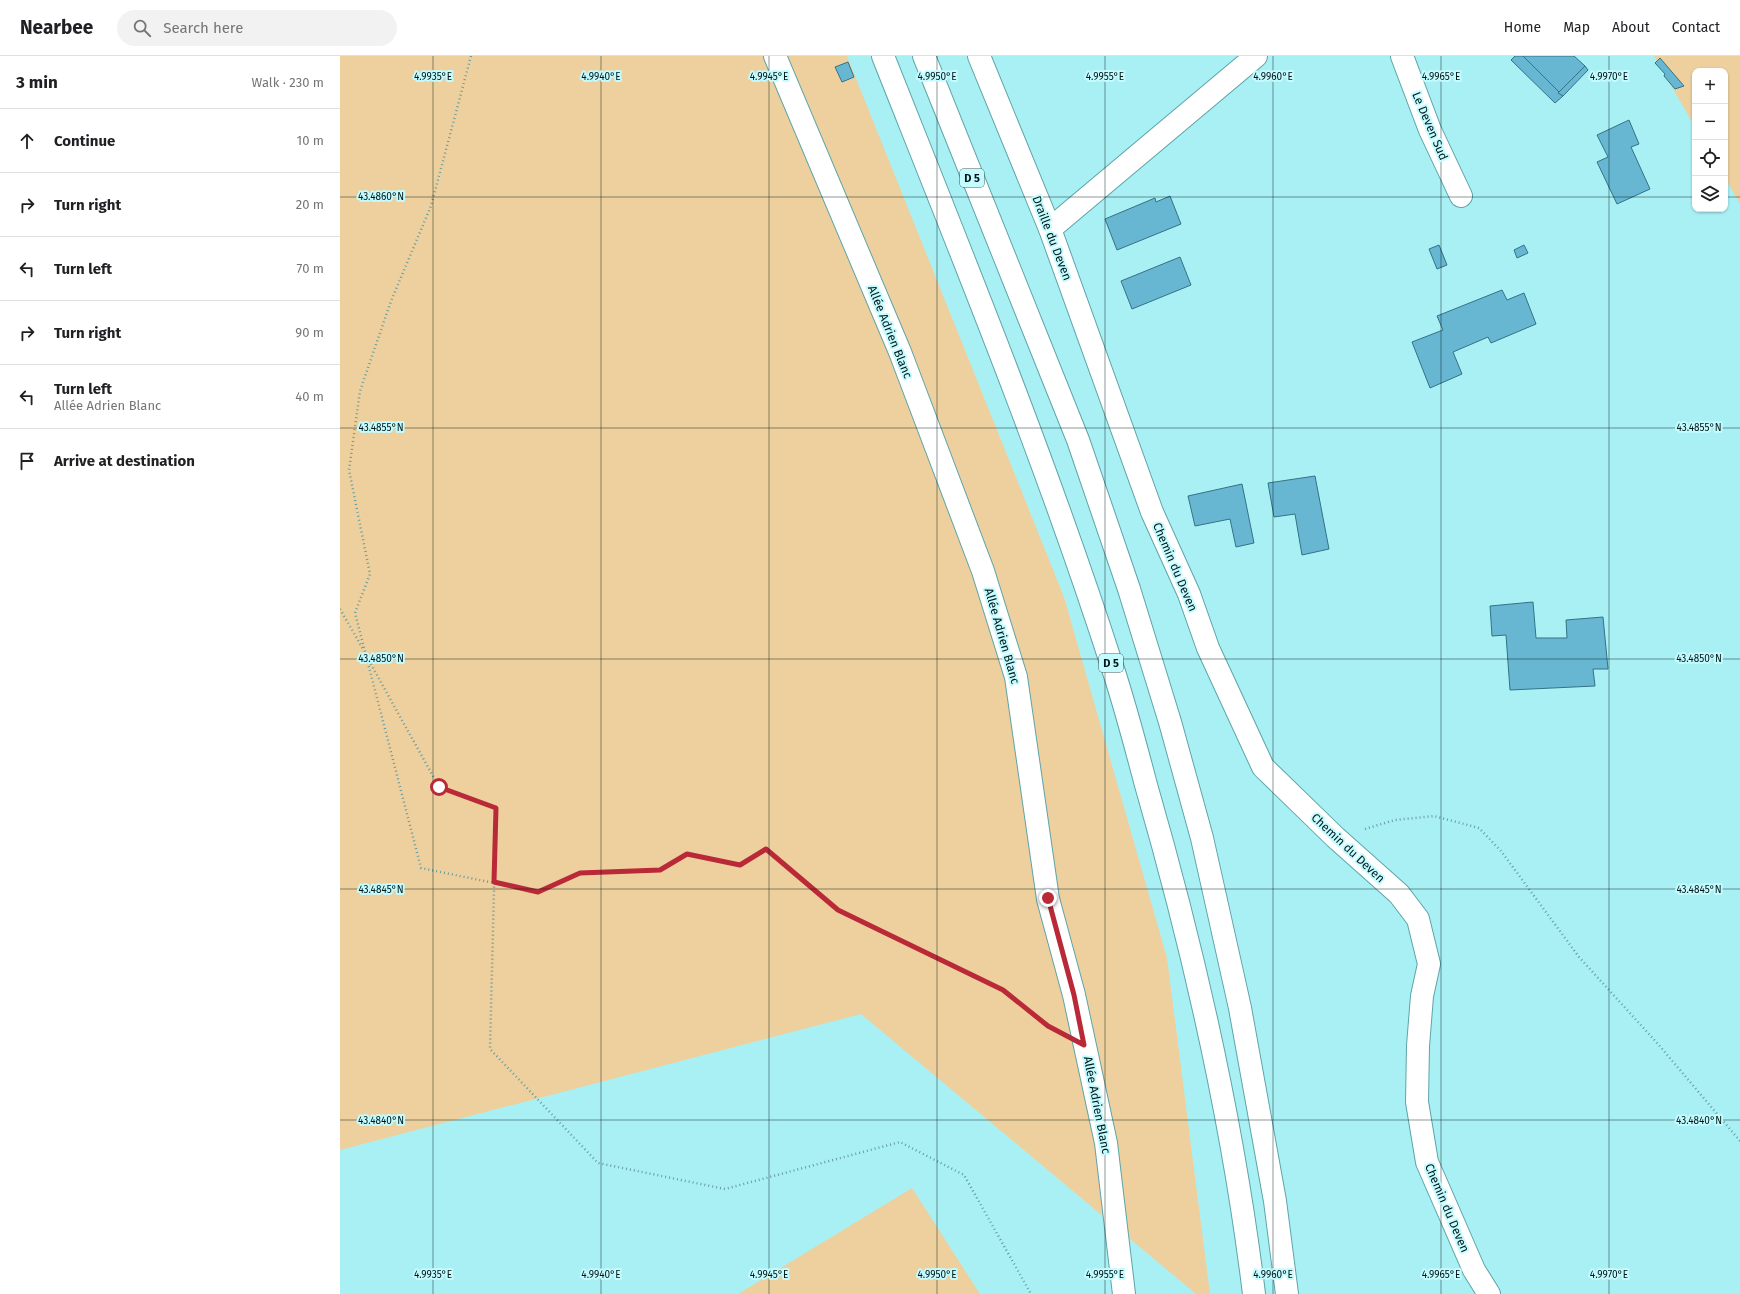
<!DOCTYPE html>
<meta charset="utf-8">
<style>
:root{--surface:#fff;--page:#f2f2f2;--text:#202124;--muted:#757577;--line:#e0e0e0}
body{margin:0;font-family:"Fira Sans",sans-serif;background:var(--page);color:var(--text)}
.controls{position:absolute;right:12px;top:12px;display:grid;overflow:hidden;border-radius:8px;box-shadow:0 1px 3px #0004}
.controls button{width:36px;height:36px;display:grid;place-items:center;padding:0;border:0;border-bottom:1px solid var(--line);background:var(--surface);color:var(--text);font:20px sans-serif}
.stop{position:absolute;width:12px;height:12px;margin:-9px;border:3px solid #ba2937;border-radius:50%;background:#fff}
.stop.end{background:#ba2937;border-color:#fff;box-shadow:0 1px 4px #0008}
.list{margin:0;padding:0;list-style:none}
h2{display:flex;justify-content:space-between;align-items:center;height:52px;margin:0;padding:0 16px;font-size:17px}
h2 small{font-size:13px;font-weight:400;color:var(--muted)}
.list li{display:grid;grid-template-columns:26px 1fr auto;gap:12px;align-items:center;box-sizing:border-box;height:64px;padding:0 16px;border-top:1px solid var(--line)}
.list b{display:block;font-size:15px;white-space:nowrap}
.list p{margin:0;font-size:13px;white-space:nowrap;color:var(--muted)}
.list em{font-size:13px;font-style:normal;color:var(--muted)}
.icon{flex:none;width:22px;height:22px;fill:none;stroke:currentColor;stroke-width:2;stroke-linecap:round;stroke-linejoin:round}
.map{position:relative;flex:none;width:1400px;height:1238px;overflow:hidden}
header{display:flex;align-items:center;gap:24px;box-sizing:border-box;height:56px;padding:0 20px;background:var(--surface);border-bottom:1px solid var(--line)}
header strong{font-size:19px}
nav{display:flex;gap:22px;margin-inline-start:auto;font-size:14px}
.search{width:280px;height:36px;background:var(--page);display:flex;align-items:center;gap:10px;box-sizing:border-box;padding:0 14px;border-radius:22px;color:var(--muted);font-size:15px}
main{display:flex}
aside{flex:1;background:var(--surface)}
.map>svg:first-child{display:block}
.green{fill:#edd09d}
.building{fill:#68b7d2;stroke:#337286}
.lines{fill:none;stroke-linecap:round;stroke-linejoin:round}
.street-casing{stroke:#5ea4a9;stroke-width:24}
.primary-casing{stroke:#5ea4a9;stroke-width:24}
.path{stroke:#689ca0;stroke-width:2.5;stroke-dasharray:1 3;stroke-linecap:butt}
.street{stroke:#fff;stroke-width:22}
.primary{stroke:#fff;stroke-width:22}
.route{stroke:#ba2937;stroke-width:5}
.ticks{fill:none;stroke:#001618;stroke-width:1;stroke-opacity:0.45}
.labels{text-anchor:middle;stroke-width:4;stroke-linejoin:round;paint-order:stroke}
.shield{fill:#c3fbff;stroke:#3a5b5d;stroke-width:1}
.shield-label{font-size:11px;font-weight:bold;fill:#001618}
.street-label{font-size:12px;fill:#001618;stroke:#c3fbff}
.ticks-label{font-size:10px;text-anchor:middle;fill:#001618;stroke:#c3fbff;stroke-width:4;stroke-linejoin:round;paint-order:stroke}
</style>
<header>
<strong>Nearbee</strong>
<div class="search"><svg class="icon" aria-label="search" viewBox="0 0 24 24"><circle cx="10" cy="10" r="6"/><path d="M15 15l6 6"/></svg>Search here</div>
<nav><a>Home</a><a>Map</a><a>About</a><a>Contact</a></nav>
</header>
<main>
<aside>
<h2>3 min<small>Walk · 230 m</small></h2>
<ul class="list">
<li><svg class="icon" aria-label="ahead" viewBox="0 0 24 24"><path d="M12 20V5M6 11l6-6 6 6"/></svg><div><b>Continue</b></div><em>10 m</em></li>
<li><svg class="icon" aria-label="right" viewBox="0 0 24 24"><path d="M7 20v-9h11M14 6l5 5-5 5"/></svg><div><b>Turn right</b></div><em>20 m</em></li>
<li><svg class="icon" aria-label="left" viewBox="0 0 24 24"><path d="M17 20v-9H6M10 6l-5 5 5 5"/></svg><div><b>Turn left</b></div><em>70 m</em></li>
<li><svg class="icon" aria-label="right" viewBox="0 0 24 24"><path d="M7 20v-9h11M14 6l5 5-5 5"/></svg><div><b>Turn right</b></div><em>90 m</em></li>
<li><svg class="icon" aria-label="left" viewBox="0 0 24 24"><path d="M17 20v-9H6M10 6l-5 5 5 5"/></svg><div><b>Turn left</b><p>Allée Adrien Blanc</p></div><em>40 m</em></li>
<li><svg class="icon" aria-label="arrive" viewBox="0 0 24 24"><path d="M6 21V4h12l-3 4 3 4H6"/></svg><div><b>Arrive at destination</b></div></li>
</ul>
</aside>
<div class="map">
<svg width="1400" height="1238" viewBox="0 0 1400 1238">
<rect width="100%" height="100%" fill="#a9f0f5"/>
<!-- green -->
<g class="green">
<polygon points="0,0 507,0 724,541 827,902 870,1238 856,1238 521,958 0,1094"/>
<polygon points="1314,0 1400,0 1400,148 1385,122 1385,15 1355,15 1355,71"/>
<polygon points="572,1132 640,1238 398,1238"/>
</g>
<!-- building -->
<g class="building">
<polygon points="1175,0 1183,0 1223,40 1215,47 1171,4"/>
<polygon points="1183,0 1234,0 1245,10 1219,36"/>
<polygon points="1320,2 1344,30 1335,33 1324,20 1325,18 1315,7"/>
<polygon points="508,6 514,21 502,26 495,11"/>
<polygon points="1245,10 1248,14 1223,40 1218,37"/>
<polygon points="1289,64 1299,88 1291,91 1310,133 1277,148 1257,106 1268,101 1257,79"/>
<polygon points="830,140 841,168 777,194 765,163 815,142 816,146"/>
<polygon points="1099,189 1107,209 1097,213 1089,193"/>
<polygon points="1184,189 1188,197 1177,202 1174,194"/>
<polygon points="840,201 851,229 792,253 781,225"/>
<polygon points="1162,234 1167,244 1184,237 1196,268 1151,287 1148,281 1113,296 1122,318 1090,332 1072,286 1103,274 1097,260"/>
<polygon points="975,420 989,493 962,499 955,458 934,461 928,427"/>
<polygon points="902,428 914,487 896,491 890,463 855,470 848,440"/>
<polygon points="1193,546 1196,582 1227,582 1226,564 1263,561 1268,613 1253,613 1255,630 1170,634 1166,579 1152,580 1150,550"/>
</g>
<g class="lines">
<!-- street casing -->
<g class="street-casing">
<g id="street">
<polyline points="435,0 560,296 643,515 676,621 708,843 734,939 766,1087 784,1238"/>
<polyline points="639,0 710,173 812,456 849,538 868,592 923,711 995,781 1059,838 1078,863 1089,908 1082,940 1078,990 1077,1046 1087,1106 1134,1214 1149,1238"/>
<polyline points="1062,0 1090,74 1121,140"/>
<polyline points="710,173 916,0"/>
</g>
</g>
<!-- primary casing -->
<g class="primary-casing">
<g id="primary">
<path d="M543 0C624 204 707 407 774 616 786 653 796 691 806 729 854 895 893 1066 914 1238"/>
<polyline points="584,0 738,384 789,533 830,666 862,782 900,952 935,1145 947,1238"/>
</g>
</g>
<!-- path -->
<g class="path">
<polyline points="131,0 91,150 51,245 20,335 9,414 30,518 15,557 81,812 198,836 240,817 320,814 347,798 400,809 426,793 498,854 663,933 708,970 716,974"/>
<polyline points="0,553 23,593"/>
<polyline points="27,601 99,731 156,752 150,993 258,1107 385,1133 560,1086 624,1119 691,1238"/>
<polyline points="1025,773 1055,764 1094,760 1139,772 1161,795 1239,901 1318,988 1400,1085"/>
</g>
<!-- street -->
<use href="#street" class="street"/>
<!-- primary -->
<use href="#primary" class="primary"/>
</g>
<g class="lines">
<!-- route -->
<polyline class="route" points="99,731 156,752 154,826 198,836 240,817 320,814 347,798 400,809 426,793 498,854 663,934 708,970 744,989 734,939 708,842"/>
</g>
<!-- ticks -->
<path class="ticks" d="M93 0V1238M261 0V1238M429 0V1238M597 0V1238M765 0V1238M933 0V1238M1101 0V1238M1269 0V1238M0 141H1355M1385 141H1400M0 372H1400M0 603H1400M0 833H1400M0 1064H1400"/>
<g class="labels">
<!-- shield labels -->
<g class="shield">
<rect x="620" y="113" width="24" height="18" rx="3"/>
<rect x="759" y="598" width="24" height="18" rx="3"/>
</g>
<g class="shield-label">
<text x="632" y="126">D 5</text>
<text x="771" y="611">D 5</text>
</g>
<!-- street labels -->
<g class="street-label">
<text transform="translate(1090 70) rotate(67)" y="4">Le Deven Sud</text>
<text transform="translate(712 182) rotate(69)" y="4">Draille du Deven</text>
<text transform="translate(550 276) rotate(68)" y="4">Allée Adrien Blanc</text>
<text transform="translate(835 511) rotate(67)" y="4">Chemin du Deven</text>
<text transform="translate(662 580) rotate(74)" y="4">Allée Adrien Blanc</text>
<text transform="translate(1008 792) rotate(43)" y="4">Chemin du Deven</text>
<text transform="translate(757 1049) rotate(79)" y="4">Allée Adrien Blanc</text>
<text transform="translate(1107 1152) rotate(67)" y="4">Chemin du Deven</text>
</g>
</g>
<g class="ticks-label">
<text x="93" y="24">4.9935°E</text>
<text x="261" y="24">4.9940°E</text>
<text x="429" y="24">4.9945°E</text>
<text x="597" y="24">4.9950°E</text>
<text x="765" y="24">4.9955°E</text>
<text x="933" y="24">4.9960°E</text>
<text x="1101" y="24">4.9965°E</text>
<text x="1269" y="24">4.9970°E</text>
<text x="41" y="144">43.4860°N</text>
<text x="41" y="375">43.4855°N</text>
<text x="1359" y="375">43.4855°N</text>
<text x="41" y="606">43.4850°N</text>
<text x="1359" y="606">43.4850°N</text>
<text x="41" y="837">43.4845°N</text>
<text x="1359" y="837">43.4845°N</text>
<text x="41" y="1068">43.4840°N</text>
<text x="1359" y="1068">43.4840°N</text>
<text x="93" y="1222">4.9935°E</text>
<text x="261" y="1222">4.9940°E</text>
<text x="429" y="1222">4.9945°E</text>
<text x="597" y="1222">4.9950°E</text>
<text x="765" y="1222">4.9955°E</text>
<text x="933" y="1222">4.9960°E</text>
<text x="1101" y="1222">4.9965°E</text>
<text x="1269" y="1222">4.9970°E</text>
</g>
</svg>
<div class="controls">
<button>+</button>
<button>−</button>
<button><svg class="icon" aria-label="locate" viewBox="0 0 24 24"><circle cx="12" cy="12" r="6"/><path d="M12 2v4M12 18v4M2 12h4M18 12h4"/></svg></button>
<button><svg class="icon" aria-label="layers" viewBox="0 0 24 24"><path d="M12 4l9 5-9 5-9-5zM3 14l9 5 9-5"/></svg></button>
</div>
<div class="stop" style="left:99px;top:731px"></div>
<div class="stop end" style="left:708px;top:842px"></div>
</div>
</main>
